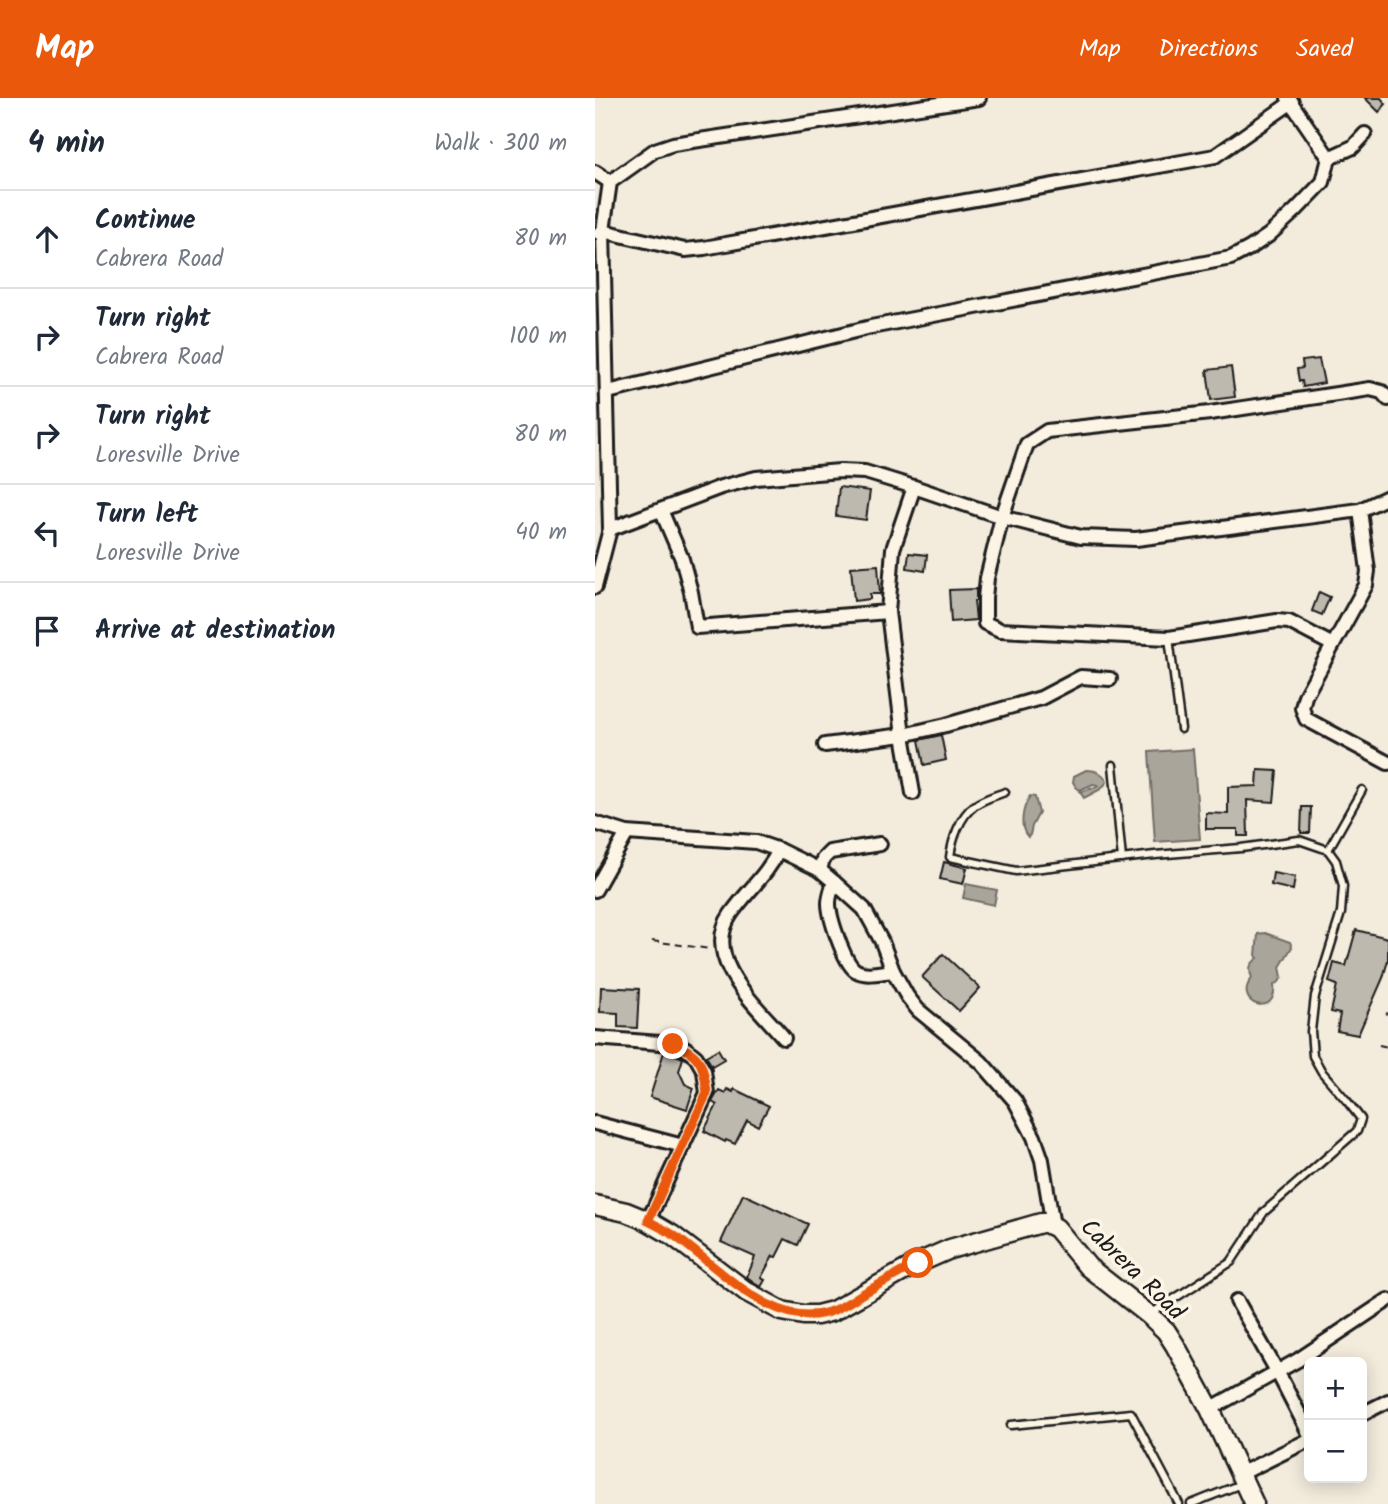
<!DOCTYPE html>
<meta charset="utf-8">
<style>
:root{--surface:#fff;--page:#f6f6f7;--text:#1f2937;--muted:#747a83;--line:#e0e1e3;--accent:#ea580c}
body{margin:0;font-family:Kalam,sans-serif;background:var(--page);color:var(--text)}
.controls{position:absolute;right:21px;bottom:21px;display:grid;overflow:hidden;border-radius:10px;box-shadow:0 4px 18px #0003}
.controls button{width:63px;height:63px;display:grid;place-items:center;padding:0;border:0;border-bottom:2px solid var(--line);background:var(--surface);color:var(--text);font:35px sans-serif}
.stop{position:absolute;width:21px;height:21px;margin:-16px;border:5px solid #ea580c;border-radius:50%;background:#fff}
.stop.end{background:#ea580c;border-color:#fff;box-shadow:0 2px 7px #0008}
.list{margin:0;padding:0;list-style:none}
h2{display:flex;justify-content:space-between;align-items:center;height:91px;margin:0;padding:0 28px;font-size:30px}
h2 small{font-size:23px;font-weight:400;color:var(--muted)}
.list li{display:grid;grid-template-columns:46px 1fr auto;gap:21px;align-items:center;box-sizing:border-box;height:98px;padding:0 28px;border-top:2px solid var(--line)}
.list b{display:block;font-size:26px;white-space:nowrap}
.list p{margin:0;font-size:23px;white-space:nowrap;color:var(--muted)}
.list em{font-size:23px;font-style:normal;color:var(--muted)}
.icon{flex:none;width:38px;height:38px;fill:none;stroke:currentColor;stroke-width:2;stroke-linecap:round;stroke-linejoin:round}
.map{position:relative;flex:none;width:793px;height:1406px;overflow:hidden}
header{display:flex;align-items:center;gap:42px;box-sizing:border-box;height:98px;padding:0 35px;background:var(--accent);color:#fff}
header strong{font-size:33px}
nav{display:flex;gap:38px;margin-inline-start:auto;font-size:24px}
main{display:flex}
aside{flex:1;background:var(--surface)}
.map>svg:first-child{display:block}
.water{fill:#aaa59b;stroke:#716e68;stroke-width:2}
.building{fill:#beb9ae;stroke:#1c1c1c;stroke-width:2}
.lines{fill:none;stroke-linecap:round;stroke-linejoin:round}
.service-casing{stroke:#1c1c1c;stroke-width:11}
.minor-casing{stroke:#1c1c1c;stroke-width:18}
.secondary-casing{stroke:#1c1c1c;stroke-width:23}
.path{stroke:#1c1c1c;stroke-width:2;stroke-dasharray:7 5;stroke-linecap:butt}
.service{stroke:#fcf5e5;stroke-width:6}
.minor{stroke:#fcf5e5;stroke-width:12}
.secondary{stroke:#fcf5e5;stroke-width:18}
.route{stroke:#ea580c;stroke-width:9}
.labels{text-anchor:middle;stroke-width:7;stroke-linejoin:round;paint-order:stroke}
.street-label{font-size:24px;fill:#1c1c1c;stroke:#fcf5e5}
</style>
<header>
<strong>Map</strong>
<nav><a>Map</a><a>Directions</a><a>Saved</a></nav>
</header>
<main>
<aside>
<h2>4 min<small>Walk · 300 m</small></h2>
<ul class="list">
<li><svg class="icon" aria-label="ahead" viewBox="0 0 24 24"><path d="M12 20V5M6 11l6-6 6 6"/></svg><div><b>Continue</b><p>Cabrera Road</p></div><em>80 m</em></li>
<li><svg class="icon" aria-label="right" viewBox="0 0 24 24"><path d="M7 20v-9h11M14 6l5 5-5 5"/></svg><div><b>Turn right</b><p>Cabrera Road</p></div><em>100 m</em></li>
<li><svg class="icon" aria-label="right" viewBox="0 0 24 24"><path d="M7 20v-9h11M14 6l5 5-5 5"/></svg><div><b>Turn right</b><p>Loresville Drive</p></div><em>80 m</em></li>
<li><svg class="icon" aria-label="left" viewBox="0 0 24 24"><path d="M17 20v-9H6M10 6l-5 5 5 5"/></svg><div><b>Turn left</b><p>Loresville Drive</p></div><em>40 m</em></li>
<li><svg class="icon" aria-label="arrive" viewBox="0 0 24 24"><path d="M6 21V4h12l-3 4 3 4H6"/></svg><div><b>Arrive at destination</b></div></li>
</ul>
</aside>
<div class="map">
<svg width="793" height="1406" viewBox="0 0 793 1406">
<rect width="100%" height="100%" fill="#f3ecdd"/>
<filter id="ink" filterUnits="userSpaceOnUse"><feTurbulence type="fractalNoise" baseFrequency=".0143" numOctaves="2"/><feDisplacementMap in="SourceGraphic" scale="14" xChannelSelector="R" yChannelSelector="G"/><feConvolveMatrix kernelMatrix="1 2 1 2 8 2 1 2 1" color-interpolation-filters="sRGB"/></filter>
<g filter="url(#ink)">
<!-- water -->
<g class="water">
<polygon points="598,651 605,741 560,744 554,654"/>
<path d="M491 672C500 672 509 675 512 684L506 691 489 700 485 694 502 689 503 687 498 686 485 692 481 689 478 684 479 678Z"/>
<path d="M435 698 440 699 444 715 437 728 435 737 433 739C423 729 428 709 435 698Z"/>
<polygon points="371,786 402,792 399,807 368,800"/>
<path d="M670 835 695 844 697 849 685 869 687 879 684 884 679 887C683 921 636 906 657 880 653 870 655 866 663 860L661 857 663 836Z"/>
</g>
<!-- building -->
<g class="building">
<polygon points="770,0 786,0 791,6 784,14"/>
<polygon points="724,261 729,285 708,289 707,283 704,283 702,271 708,270 707,263"/>
<polygon points="636,269 640,299 616,302 612,272"/>
<polygon points="244,389 275,393 271,422 241,418"/>
<polygon points="314,455 332,457 330,473 312,470"/>
<polygon points="283,467 285,496 275,496 275,501 259,503 256,469"/>
<polygon points="381,491 381,503 379,503 381,522 356,524 354,492"/>
<polygon points="724,494 735,499 727,517 717,513"/>
<polygon points="346,637 351,662 329,667 324,642"/>
<polygon points="663,672 682,673 679,704 652,702 653,738 643,738 643,731 611,731 611,715 633,716 633,689 662,688"/>
<polygon points="707,709 716,709 715,735 706,735"/>
<polygon points="349,764 372,770 368,786 345,781"/>
<polygon points="678,775 700,779 698,792 676,787"/>
<polygon points="761,832 793,840 793,862 788,880 763,937 742,933 745,916 736,914 742,887 734,884 739,865 751,868"/>
<polygon points="348,856 385,890 364,913 327,879"/>
<polygon points="6,889 44,891 42,930 23,929 23,915 5,914"/>
<polygon points="123,951 129,961 117,968 111,958"/>
<polygon points="69,954 76,955 88,960 84,973 90,986 99,990 92,1011 55,999"/>
<polygon points="132,991 138,994 139,991 174,1008 163,1028 152,1022 140,1046 131,1042 130,1044 109,1033 122,1007 117,1004 124,992 130,995"/>
<polygon points="148,1096 213,1126 203,1147 190,1141 181,1159 178,1158 166,1180 170,1182 166,1189 152,1179 160,1159 126,1144"/>
</g>
<g class="lines">
<!-- service casing -->
<g class="service-casing">
<g id="service">
<polyline points="574,540 586,631"/>
<polyline points="518,667 527,761"/>
<path d="M410 694C400 698 388 701 379 708 365 718 357 742 355 759L421 773 560 757 646 750 704 742 733 752 741 763 748 788 746 815 720 898 716 933 718 958 727 974 752 1003 766 1021 762 1033 669 1114 636 1164 557 1215"/>
<polyline points="733,752 767,692"/>
<polyline points="416,1327 536,1315 584,1406"/>
<polyline points="596,1406 646,1386"/>
</g>
</g>
<!-- minor casing -->
<g class="minor-casing">
<g id="minor">
<polyline points="734,60 758,49 770,36"/>
<polyline points="0,74 15,84"/>
<polyline points="4,135 8,133 90,152 109,150 620,58 697,4"/>
<polyline points="13,294 276,229 636,160 655,150 674,137 701,112 728,84 734,60 693,0"/>
<polyline points="66,412 87,461 96,494 102,529 293,514"/>
<polyline points="765,412 773,473 771,487 710,598 707,610 711,621 793,665"/>
<polyline points="15,431 126,389 161,380 245,373 270,374 319,389 407,419 486,439 541,441 704,420 765,412 793,399"/>
<polyline points="0,489 15,431 8,133 15,84 60,52 78,46 384,0"/>
<polyline points="738,547 694,524 682,523 574,540 405,532 390,525 390,500 392,480 407,419 432,346 452,333 615,315 775,291 787,294 793,301"/>
<polyline points="230,647 308,637 351,627 446,600 486,579 515,581"/>
<polyline points="318,695 308,637 293,514 298,451 319,389"/>
<polyline points="0,725 32,735 161,744 184,752 225,772 239,784 269,811 287,844 298,873 312,898 323,912 386,964 420,1003 439,1039 447,1062 458,1128"/>
<path d="M184 752C172 777 151 794 136 816 105 860 163 909 189 940"/>
<polyline points="225,772 228,761 235,754 285,746"/>
<path d="M239 784C237 791 234 798 234 805 234 819 249 864 260 872 271 879 286 874 298 873"/>
<polyline points="0,792 32,735"/>
<polyline points="0,940 78,946 90,950 101,959 109,973 112,995 53,1123"/>
<polyline points="0,1025 88,1048"/>
<polyline points="642,1203 682,1273 714,1335"/>
<polyline points="615,1311 703,1262 793,1202"/>
<polyline points="767,1316 793,1303"/>
<polyline points="645,1376 714,1342"/>
</g>
</g>
<!-- secondary casing -->
<g class="secondary-casing">
<polyline id="secondary" points="0,1107 31,1114 53,1123 77,1137 152,1194 187,1213 208,1217 222,1217 238,1213 323,1165 355,1151 446,1125 451,1125 461,1130 493,1169 554,1217 571,1233 580,1247 615,1311 659,1406"/>
</g>
<!-- path -->
<g class="path">
<polyline points="57,843 115,851"/>
<polyline points="791,915 793,916"/>
<polyline points="784,947 793,949"/>
</g>
<!-- service -->
<use href="#service" class="service"/>
<!-- minor -->
<use href="#minor" class="minor"/>
<!-- secondary -->
<use href="#secondary" class="secondary"/>
</g>
</g>
<g class="lines" filter="url(#ink)">
<!-- route -->
<path class="route" d="M78 946C106 955 109 968 112 995L53 1123C61 1127 69 1131 77 1136 120 1165 181 1237 239 1212 249 1208 258 1202 267 1196 286 1186 304 1175 323 1165"/>
</g>
<g class="labels">
<!-- street labels -->
<g class="street-label">
<text transform="translate(538 1171) rotate(44)" y="8">Cabrera Road</text>
</g>
</g>
</svg>
<div class="controls">
<button>+</button>
<button>−</button>
</div>
<div class="stop" style="left:323px;top:1165px"></div>
<div class="stop end" style="left:78px;top:946px"></div>
</div>
</main>
